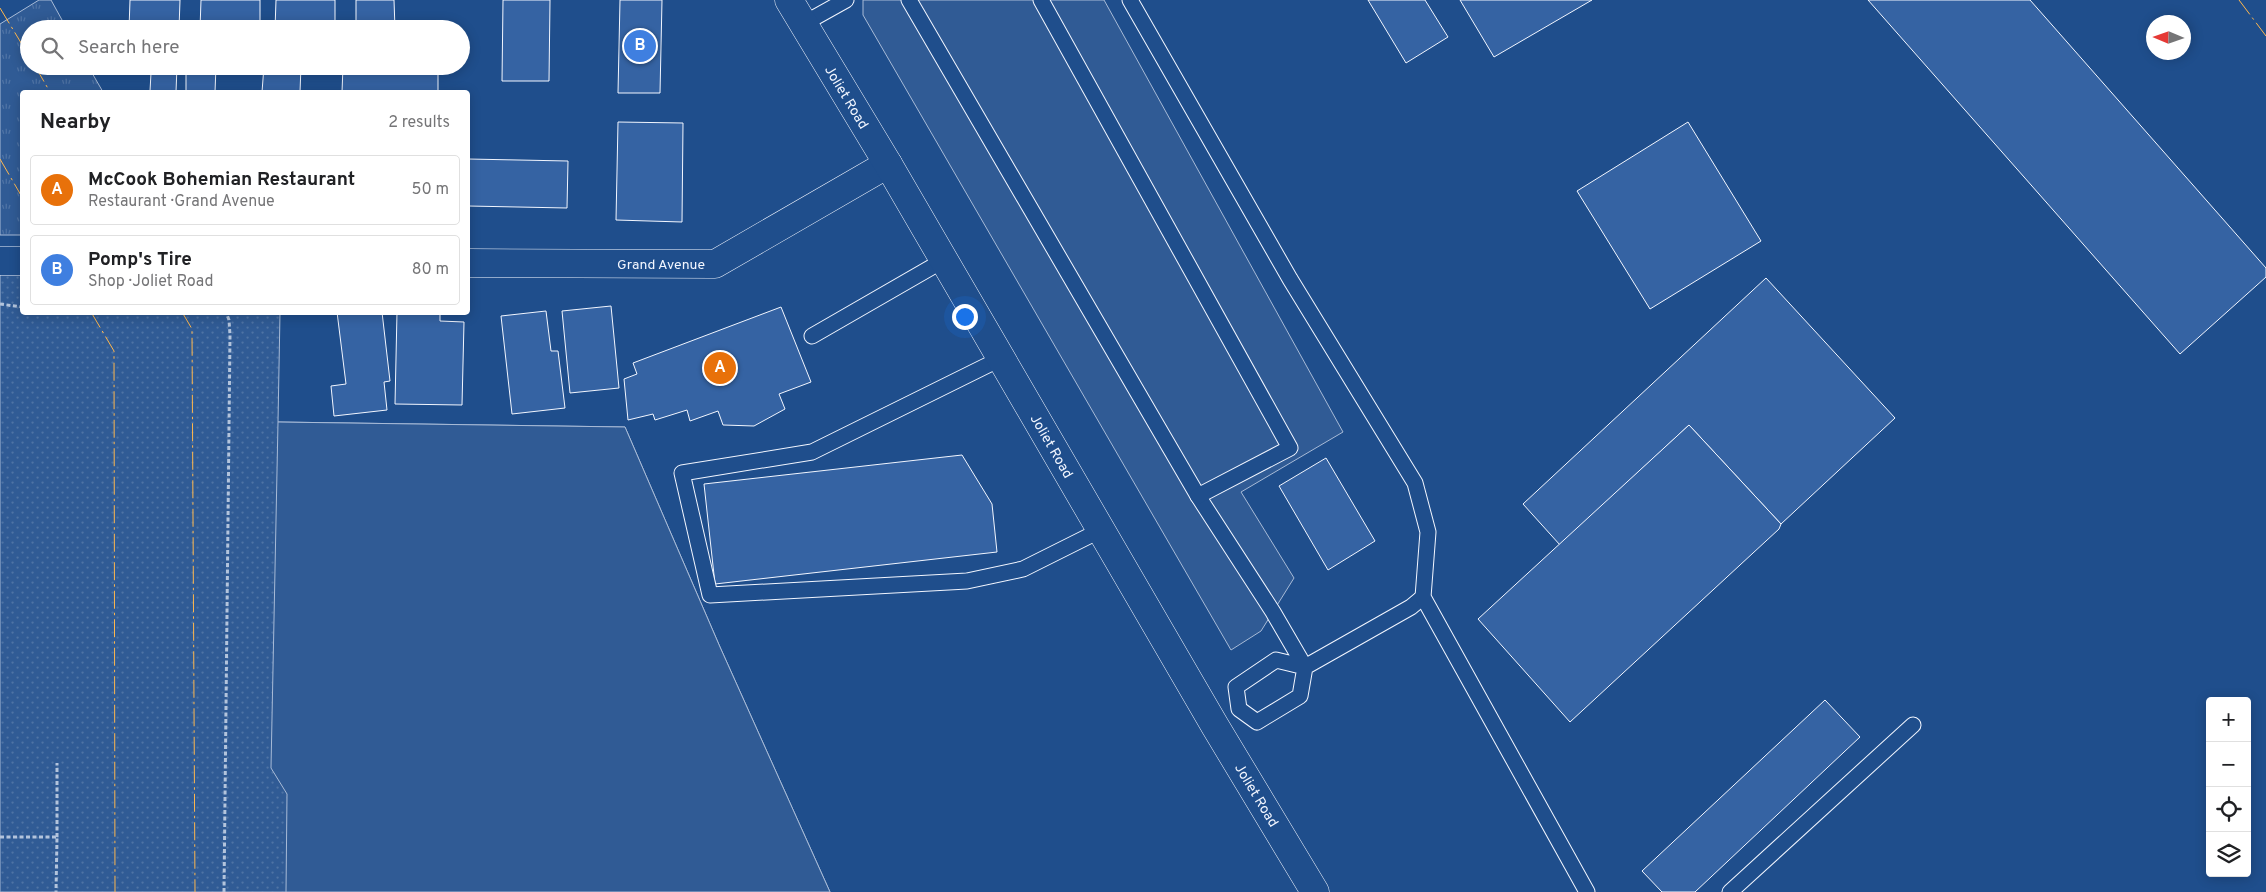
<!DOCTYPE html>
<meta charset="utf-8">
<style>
:root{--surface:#fff;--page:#f6f6f6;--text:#202124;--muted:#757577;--line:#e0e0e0;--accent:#846436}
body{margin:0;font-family:Overpass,sans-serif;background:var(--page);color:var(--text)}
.controls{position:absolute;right:15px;bottom:15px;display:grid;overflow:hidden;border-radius:5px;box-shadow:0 2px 12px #0003}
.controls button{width:45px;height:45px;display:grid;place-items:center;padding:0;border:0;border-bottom:1px solid var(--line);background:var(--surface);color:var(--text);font:25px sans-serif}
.compass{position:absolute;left:2146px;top:15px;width:45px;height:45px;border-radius:50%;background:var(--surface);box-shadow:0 2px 12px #0003;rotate:272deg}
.you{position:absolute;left:964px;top:316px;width:18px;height:18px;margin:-12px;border:4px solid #fff;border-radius:50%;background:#1a73e8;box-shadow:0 0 0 8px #1a73e833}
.badge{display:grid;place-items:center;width:32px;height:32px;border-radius:50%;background:var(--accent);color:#fff;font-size:16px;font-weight:700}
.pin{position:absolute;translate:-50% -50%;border:2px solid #fff;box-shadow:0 1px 5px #0006}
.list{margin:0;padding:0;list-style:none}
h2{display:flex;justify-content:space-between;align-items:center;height:65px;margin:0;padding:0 20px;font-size:21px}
h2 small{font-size:16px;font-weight:400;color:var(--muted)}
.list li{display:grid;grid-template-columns:32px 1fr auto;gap:15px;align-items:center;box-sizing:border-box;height:70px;margin:0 10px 10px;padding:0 10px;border:1px solid var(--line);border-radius:5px}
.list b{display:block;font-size:19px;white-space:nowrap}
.list p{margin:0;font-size:16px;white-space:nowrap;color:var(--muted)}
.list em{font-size:16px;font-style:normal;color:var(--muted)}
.icon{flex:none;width:28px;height:28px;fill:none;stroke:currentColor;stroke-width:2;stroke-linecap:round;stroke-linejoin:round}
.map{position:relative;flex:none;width:2266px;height:892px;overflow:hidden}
.search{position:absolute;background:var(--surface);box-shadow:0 2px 12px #0003;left:20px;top:20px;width:450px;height:55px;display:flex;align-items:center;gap:12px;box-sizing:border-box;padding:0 18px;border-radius:28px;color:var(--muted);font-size:19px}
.panel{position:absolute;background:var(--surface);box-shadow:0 2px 12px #0003;left:20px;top:90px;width:450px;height:225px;border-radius:5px}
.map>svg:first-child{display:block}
.grass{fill:url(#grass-tufts);stroke:#a8bbd7}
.park{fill:url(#park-dots);stroke:#a8bbd7}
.pitch{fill:#305b95;stroke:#a8bbd7}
.building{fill:#3563a3;stroke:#f2f6ff}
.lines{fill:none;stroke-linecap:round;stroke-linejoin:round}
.service-casing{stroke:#f2f6ff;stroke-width:17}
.minor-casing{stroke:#f2f6ff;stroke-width:29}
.primary-casing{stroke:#f2f6ff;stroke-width:29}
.path{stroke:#b3c4dc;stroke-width:3;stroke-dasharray:4 2.5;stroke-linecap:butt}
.service{stroke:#1f4e8c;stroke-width:15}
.minor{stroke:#1f4e8c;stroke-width:28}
.primary{stroke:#1f4e8c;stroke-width:28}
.power{stroke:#ffb74d;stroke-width:1;stroke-dasharray:18 4 2.5 4;stroke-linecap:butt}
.labels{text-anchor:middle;stroke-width:4;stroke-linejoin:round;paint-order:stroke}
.street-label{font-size:14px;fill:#f2f6ff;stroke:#1f4e8c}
</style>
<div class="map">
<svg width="2266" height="892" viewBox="0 0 2266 892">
<defs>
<pattern id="grass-tufts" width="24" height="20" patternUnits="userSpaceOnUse" patternTransform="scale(1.25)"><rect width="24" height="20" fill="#305b95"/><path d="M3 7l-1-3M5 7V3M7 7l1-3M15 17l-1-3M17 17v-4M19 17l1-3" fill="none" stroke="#4e73a5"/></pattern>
<pattern id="park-dots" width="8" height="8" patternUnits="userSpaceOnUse" patternTransform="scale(1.25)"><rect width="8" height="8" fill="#305b95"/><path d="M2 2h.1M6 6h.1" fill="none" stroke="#4e73a5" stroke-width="1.8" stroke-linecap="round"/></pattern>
</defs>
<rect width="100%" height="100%" fill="#1f4e8c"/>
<!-- grass -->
<polygon class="grass" points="39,0 51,0 67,29 29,29 29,66 88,66 103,92 22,92 22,235 0,235 0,24"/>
<!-- park -->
<polygon class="park" points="22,269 22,312 280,313 278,422 625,427 720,647 830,892 0,892 0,270"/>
<!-- pitch -->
<g class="pitch">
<polygon points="863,0 1104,0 1343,432 1241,492 1294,578 1261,631 1231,650 863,15"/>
<polygon points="278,422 625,427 720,647 830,892 286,892 287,794 271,768"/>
</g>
<!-- building -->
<g class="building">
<polygon points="130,0 180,0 179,29 129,29"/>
<polygon points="201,0 260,0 260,29 200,29"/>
<polygon points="276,0 335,0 335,29 275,29"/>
<polygon points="356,0 394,0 395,29 356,29"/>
<polygon points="503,0 550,0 549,81 502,81"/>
<polygon points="620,0 662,0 660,93 618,93"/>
<polygon points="1368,0 1425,0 1448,37 1406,63"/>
<polygon points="1460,0 1592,0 1494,57"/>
<polygon points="1868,0 2030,0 2266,268 2266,277 2180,354"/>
<polygon points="140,66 177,66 176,92 150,91 151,73 140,72"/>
<polygon points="186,66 216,66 215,92 186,92"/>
<polygon points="264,66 301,66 300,92 262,92"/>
<polygon points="343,66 438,67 438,92 342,92"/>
<polygon points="618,122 683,123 682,222 616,220"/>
<polygon points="1688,122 1761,241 1650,309 1577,191"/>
<polygon points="468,159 568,161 567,208 468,206"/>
<polygon points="1766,278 1895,418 1781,524 1689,425 1560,545 1523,504"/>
<polygon points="611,306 619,388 570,393 562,311"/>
<polygon points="781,307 811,382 779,394 785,409 754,426 723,425 718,411 690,421 687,410 655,420 653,414 628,420 624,379 637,374 633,363"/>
<polygon points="546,311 551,351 558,351 565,408 512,414 501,316"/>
<polygon points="337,312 382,312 390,381 384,382 387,410 334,416 331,386 346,384"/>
<polygon points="397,312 440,312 440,321 464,322 462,405 395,404"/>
<polygon points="1689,425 1781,524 1779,529 1570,722 1478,619"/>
<polygon points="962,455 992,504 997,552 715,584 704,484"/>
<polygon points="1326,458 1375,541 1328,570 1279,486"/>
<polygon points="1825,700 1860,737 1695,892 1662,892 1642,871"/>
</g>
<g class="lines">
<!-- service casing -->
<g class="service-casing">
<g id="service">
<polyline points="909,0 1198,496 1273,612 1305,667 1300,696 1257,722 1239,709 1236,687 1276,660 1305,667 1411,607 1423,597"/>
<polyline points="1041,0 1290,448 1198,496"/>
<polyline points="1130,0 1290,279 1415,483 1428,532 1423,597 1587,892"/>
<polyline points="803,24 846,0"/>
<polyline points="812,336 944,260"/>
<polyline points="1002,358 812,452 682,473 710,595 967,581 1023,569 1101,530"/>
<polyline points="1730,892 1913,725"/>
</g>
</g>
<!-- minor casing -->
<g class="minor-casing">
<g id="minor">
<polyline points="0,261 22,261"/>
<polyline points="468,263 715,264 888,164"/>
</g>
</g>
<!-- primary casing -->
<g class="primary-casing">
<polyline id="primary" points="789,0 888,164 1215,726 1315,892"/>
</g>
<!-- path -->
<g class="path">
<polyline points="0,304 22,307"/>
<polyline points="0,837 57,837 56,892"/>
<polyline points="57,837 57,763"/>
<polyline points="224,892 230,335 229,320 226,312"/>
</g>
<!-- service -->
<use href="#service" class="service"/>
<!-- minor -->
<use href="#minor" class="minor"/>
<!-- primary -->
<use href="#primary" class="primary"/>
<!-- power -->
<g class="power">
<polyline points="2239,0 2266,36"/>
<polyline points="0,8 29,56"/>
<polyline points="35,66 50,92"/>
<polyline points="0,159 22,197"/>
<polyline points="91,312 114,351 115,892"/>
<polyline points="182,312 192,329 195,892"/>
</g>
</g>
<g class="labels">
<!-- street labels -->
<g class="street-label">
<text transform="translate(847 97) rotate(59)" y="5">Joliet Road</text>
<text x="661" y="269">Grand Avenue</text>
<text transform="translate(1052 446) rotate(60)" y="5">Joliet Road</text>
<text transform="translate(1257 795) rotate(59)" y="5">Joliet Road</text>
</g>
</g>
</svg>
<div class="controls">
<button>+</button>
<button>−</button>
<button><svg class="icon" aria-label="locate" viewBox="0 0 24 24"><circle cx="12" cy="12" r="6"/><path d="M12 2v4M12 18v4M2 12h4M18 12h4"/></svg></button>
<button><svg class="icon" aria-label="layers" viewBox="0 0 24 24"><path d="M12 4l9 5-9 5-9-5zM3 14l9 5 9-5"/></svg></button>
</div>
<svg class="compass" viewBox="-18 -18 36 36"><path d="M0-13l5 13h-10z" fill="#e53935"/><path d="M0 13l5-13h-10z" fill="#757577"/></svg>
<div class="you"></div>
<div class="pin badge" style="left:720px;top:368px;background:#e8710a">A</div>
<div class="pin badge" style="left:640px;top:46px;background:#3f7fe0">B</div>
<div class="search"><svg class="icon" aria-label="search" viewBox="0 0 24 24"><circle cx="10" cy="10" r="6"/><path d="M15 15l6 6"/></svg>Search here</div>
<section class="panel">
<h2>Nearby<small>2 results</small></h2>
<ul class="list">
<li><span class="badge" style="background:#e8710a">A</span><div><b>McCook Bohemian Restaurant</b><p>Restaurant · Grand Avenue</p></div><em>50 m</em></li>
<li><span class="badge" style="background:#3f7fe0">B</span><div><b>Pomp's Tire</b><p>Shop · Joliet Road</p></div><em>80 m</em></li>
</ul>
</section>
</div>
